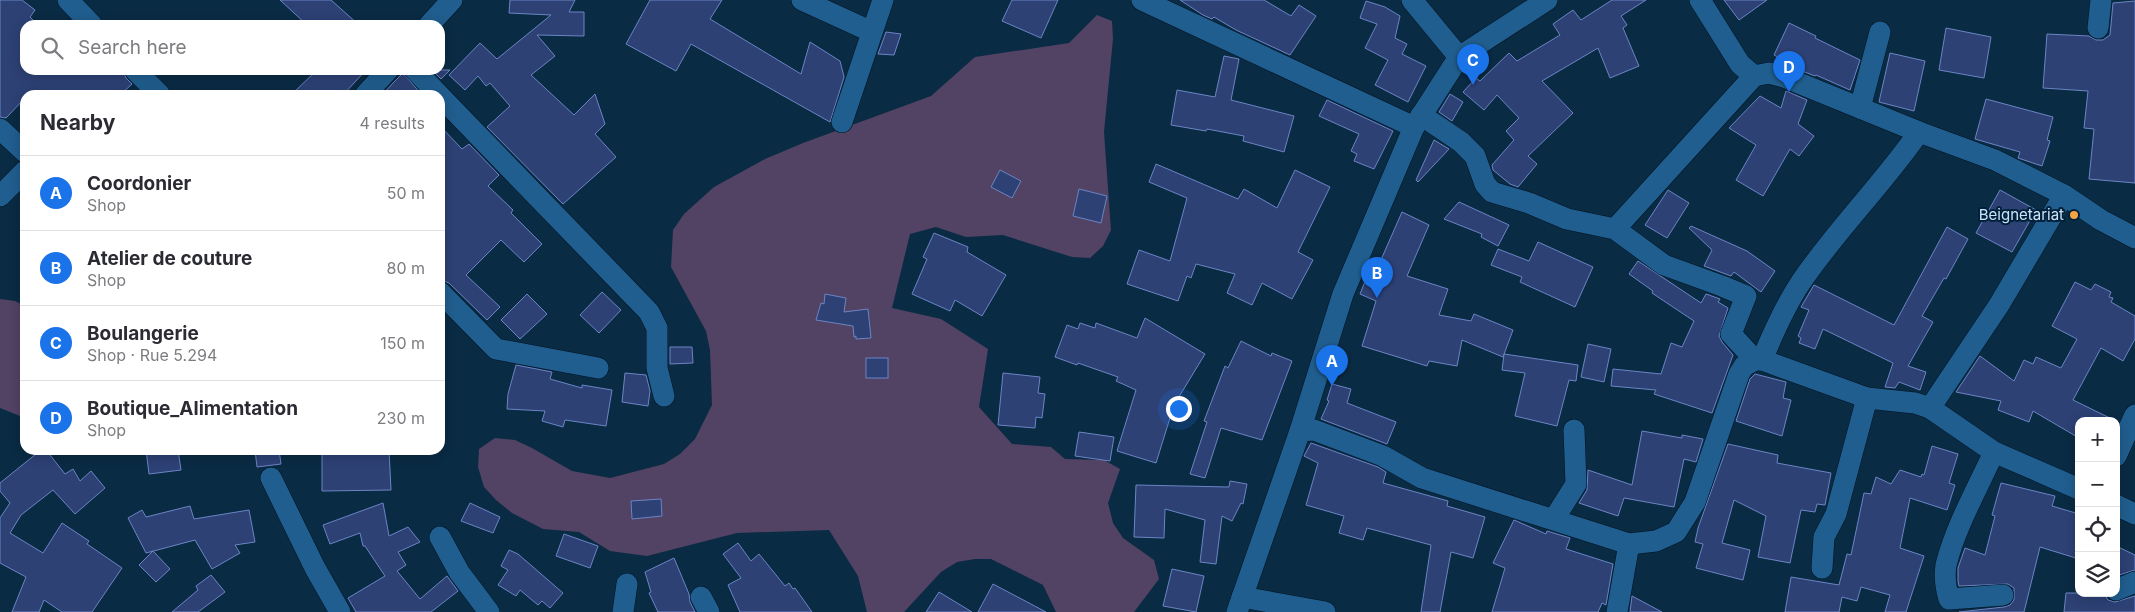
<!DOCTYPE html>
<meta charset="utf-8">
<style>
:root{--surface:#fff;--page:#f7f7f7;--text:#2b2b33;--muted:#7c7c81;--line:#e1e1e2;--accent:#1a73e8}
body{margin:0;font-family:Inter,sans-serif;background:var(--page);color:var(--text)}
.controls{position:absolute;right:15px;bottom:15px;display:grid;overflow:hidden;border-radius:10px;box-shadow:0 2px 12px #0003}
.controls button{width:45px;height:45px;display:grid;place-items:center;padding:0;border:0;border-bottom:1px solid var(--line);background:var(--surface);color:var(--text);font:25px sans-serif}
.you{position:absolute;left:1178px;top:408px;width:18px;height:18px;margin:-12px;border:4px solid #fff;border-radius:50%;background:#1a73e8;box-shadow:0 0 0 8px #1a73e833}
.badge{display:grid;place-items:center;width:32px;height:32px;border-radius:50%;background:var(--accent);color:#fff;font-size:16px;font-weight:700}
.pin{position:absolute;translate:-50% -41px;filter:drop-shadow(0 1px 2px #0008)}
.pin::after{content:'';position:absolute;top:26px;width:18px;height:15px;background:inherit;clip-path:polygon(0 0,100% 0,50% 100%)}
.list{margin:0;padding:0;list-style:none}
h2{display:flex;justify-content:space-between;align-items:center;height:65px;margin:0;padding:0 20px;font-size:21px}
h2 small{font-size:16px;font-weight:400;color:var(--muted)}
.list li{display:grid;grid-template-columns:32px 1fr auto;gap:15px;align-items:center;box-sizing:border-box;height:75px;padding:0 20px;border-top:1px solid var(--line)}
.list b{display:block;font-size:19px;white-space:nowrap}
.list p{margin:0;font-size:16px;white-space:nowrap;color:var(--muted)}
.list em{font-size:16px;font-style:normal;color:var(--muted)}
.icon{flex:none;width:28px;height:28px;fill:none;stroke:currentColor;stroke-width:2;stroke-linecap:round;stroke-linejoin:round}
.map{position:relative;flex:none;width:2135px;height:612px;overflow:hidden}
.search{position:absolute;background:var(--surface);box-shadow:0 2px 12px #0003;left:20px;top:20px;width:425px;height:55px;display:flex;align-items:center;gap:12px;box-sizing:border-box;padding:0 18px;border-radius:15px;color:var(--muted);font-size:19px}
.panel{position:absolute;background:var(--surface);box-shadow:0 2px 12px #0003;left:20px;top:90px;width:425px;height:365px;border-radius:15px}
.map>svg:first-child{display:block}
.green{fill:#524264}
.building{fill:#2d4175;stroke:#6b85c4}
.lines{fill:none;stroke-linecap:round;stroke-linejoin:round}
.minor-casing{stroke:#021322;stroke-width:22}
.minor{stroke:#205e8f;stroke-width:21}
.poi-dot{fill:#f5a345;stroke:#01213a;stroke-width:2}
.labels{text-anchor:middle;stroke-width:4;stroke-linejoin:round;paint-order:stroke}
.poi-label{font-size:15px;fill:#cbe3fa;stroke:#01213a;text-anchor:end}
</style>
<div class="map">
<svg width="2135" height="612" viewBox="0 0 2135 612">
<rect width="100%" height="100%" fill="#0a2b44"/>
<!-- green -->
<g class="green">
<polygon points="1097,15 1112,21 1113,39 1104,132 1111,230 1103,246 1090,258 1072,257 1003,235 966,237 936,227 910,234 892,308 941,319 988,349 979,407 1012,444 1051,447 1065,459 1104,460 1120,469 1108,503 1113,523 1123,538 1154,560 1159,579 1134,612 1056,612 1043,585 991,559 975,559 957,562 941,572 904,612 867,612 858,576 829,530 737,533 647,556 610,551 579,532 543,529 512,513 496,500 484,487 478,467 479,449 495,438 515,440 532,448 572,471 610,478 664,464 680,454 695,439 712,405 710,350 706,331 671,267 673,230 684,214 714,187 765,159 803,143 931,96 975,57 1069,43"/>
<polygon points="0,299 15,301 25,306 25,418 0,408"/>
</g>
<!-- building -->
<g class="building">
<polygon points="0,0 22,0 35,10 30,17 38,25 25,25 25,70 123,70 126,78 132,84 120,95 25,95 25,98 6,118 0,117"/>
<polygon points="280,0 331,0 359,25 307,25"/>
<polygon points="510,0 575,0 569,12 584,12 584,36 537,35 555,56 531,75 574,115 595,94 605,124 595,134 616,157 563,204 487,127 510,106 490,83 486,86 478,76 465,90 449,75 480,43 497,59 551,15 509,13"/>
<polygon points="650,0 722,0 710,19 801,74 810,42 840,61 844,77 830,122 691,44 676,71 626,44"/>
<polygon points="1012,0 1058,0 1041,38 1002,21"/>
<polygon points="1180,0 1264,0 1291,16 1299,5 1316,16 1290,55 1236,30 1214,17 1212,19 1203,15"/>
<polygon points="1612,0 1646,0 1621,16 1627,25 1623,28 1639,66 1610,78 1598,48 1542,81 1573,113 1528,156 1537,164 1518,187 1510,184 1493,170 1492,165 1514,140 1506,131 1519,118 1497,95 1484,110 1463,92 1476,78 1480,81 1509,53 1517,61 1560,35 1553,24 1573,10 1581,20"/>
<polygon points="1724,0 1767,0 1739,20"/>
<polygon points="1366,1 1385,7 1400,16 1395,38 1407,44 1402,54 1426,66 1408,102 1375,85 1388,60 1365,48 1377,24 1360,18"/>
<polygon points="2135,1 2135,183 2089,179 2094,129 2084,128 2088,91 2043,88 2047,34 2089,36 2096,40 2103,40 2110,35 2113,3"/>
<polygon points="1789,23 1816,36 1815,38 1860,60 1850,90 1816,75 1815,76 1794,68 1795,66 1774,55"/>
<polygon points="1946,28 1991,37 1984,78 1939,70"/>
<polygon points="886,32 901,34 894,55 878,54"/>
<polygon points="1890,53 1925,61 1914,111 1879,102"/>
<polygon points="1224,56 1239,59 1231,100 1294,116 1284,152 1243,141 1244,136 1207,129 1206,131 1171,125 1177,90 1215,97"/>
<polygon points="317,70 366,70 343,95 291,95"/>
<polygon points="432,70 450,70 441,79"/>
<polygon points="403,73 422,95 382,95 394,82"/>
<polygon points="1786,91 1807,100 1798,124 1814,136 1799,156 1790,149 1763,196 1736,180 1756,145 1729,128 1760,96 1781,108"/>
<polygon points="1450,94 1463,102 1452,121 1439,112"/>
<polygon points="1986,99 2053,117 2047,140 2050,141 2042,166 2018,158 2020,152 1975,139"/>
<polygon points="1327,100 1393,131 1374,169 1354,161 1357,154 1351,151 1359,134 1319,116"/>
<polygon points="440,126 462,149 469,144 499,175 488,186 513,210 511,213 542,244 524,262 501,240 466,275 500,307 487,320 449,283 440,280"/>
<polygon points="1434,140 1449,149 1418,182 1416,180"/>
<polygon points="1156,164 1238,199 1244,189 1277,208 1295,170 1330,187 1298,252 1313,260 1292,299 1262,283 1252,305 1227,293 1235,274 1196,264 1191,278 1187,276 1178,301 1127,284 1139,250 1170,261 1187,198 1149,182"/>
<polygon points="1000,170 1021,181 1012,198 991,187"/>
<polygon points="1079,189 1107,196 1101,223 1073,216"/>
<polygon points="1668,190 1689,203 1667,238 1645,225"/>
<polygon points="2000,190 2036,210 2012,252 1976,233"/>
<polygon points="1459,202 1509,225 1498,246 1481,237 1482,234 1444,219"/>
<polygon points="1402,212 1429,225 1407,276 1448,289 1439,315 1471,321 1474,314 1513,330 1503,357 1462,340 1457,366 1429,361 1427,366 1362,346 1376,301 1360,294 1374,259 1380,262"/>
<polygon points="1691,226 1747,251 1775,271 1761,292 1734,272 1731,276 1704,266 1712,250 1689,228"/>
<polygon points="1947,227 1968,239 1946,279 1944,278 1922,316 1933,322 1908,366 1926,372 1920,390 1899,382 1895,388 1885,387 1893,363 1823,329 1815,349 1799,343 1801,338 1798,336 1809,310 1801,307 1814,285 1894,325"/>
<polygon points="934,233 968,247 967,252 1006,275 982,316 955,300 950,311 912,294 927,259 923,257"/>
<polygon points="1538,242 1593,267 1575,307 1520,282 1522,277 1491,265 1498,249 1529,261"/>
<polygon points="1638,261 1701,303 1706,294 1720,299 1718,302 1728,308 1719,336 1722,342 1733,355 1712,413 1654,394 1656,390 1611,386 1613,369 1661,374 1671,343 1682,347 1694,321 1652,293 1653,291 1629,274"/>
<polygon points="2075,282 2091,290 2095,284 2111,292 2109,297 2113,298 2111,302 2135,316 2135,339 2123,361 2101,348 2073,400 2116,421 2079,421 2079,438 2033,411 2029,422 1998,410 2001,401 1956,392 1980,356 2014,381 2024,360 2033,364 2036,357 2061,368 2077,339 2052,326"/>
<polygon points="602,292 621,310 599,333 580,315"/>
<polygon points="527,294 547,314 520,339 501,320"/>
<polygon points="825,294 846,298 844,312 868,309 871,338 856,339 856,336 854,337 853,326 816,320 821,303 824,304"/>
<polygon points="1145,318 1205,354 1174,405 1156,463 1117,451 1136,390 1116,381 1118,377 1078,363 1077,365 1055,357 1067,325 1078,329 1080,323 1095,328 1096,323 1137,338"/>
<polygon points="1241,341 1271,356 1272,353 1292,361 1262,440 1221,428 1205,478 1190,474 1207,422 1204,421 1225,366 1228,368"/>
<polygon points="1588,344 1611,349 1604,382 1581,377"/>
<polygon points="670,347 692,347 693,363 670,364"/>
<polygon points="1504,354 1578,365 1576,381 1569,380 1557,426 1515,416 1525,373 1502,370"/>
<rect x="866" y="358" width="22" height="20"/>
<polygon points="516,365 552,372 550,379 582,388 582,385 612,390 606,426 565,420 563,427 542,421 545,411 507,409 508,394"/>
<polygon points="625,373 646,375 650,391 648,406 622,402"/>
<polygon points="1003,373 1040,377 1038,393 1045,394 1042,418 1036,417 1035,428 998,425"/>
<polygon points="1755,374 1786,382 1783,398 1791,400 1782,436 1736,421 1750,379"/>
<polygon points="1332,384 1351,389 1347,403 1396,422 1387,444 1321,419 1329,401 1327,400"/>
<polygon points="1642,431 1682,438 1682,435 1703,439 1696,462 1684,459 1674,507 1624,498 1618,516 1579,503 1587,490 1588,470 1632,485"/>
<polygon points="1079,432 1114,437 1110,461 1075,456"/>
<polygon points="1311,443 1378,467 1386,472 1383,483 1448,501 1447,506 1485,517 1473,558 1451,552 1440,612 1421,612 1431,545 1367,528 1363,540 1339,533 1344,516 1306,505 1318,463 1304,456"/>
<polygon points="1728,444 1778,455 1777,463 1831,473 1825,505 1817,504 1815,512 1801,510 1790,563 1758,557 1766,516 1734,500 1722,543 1750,550 1743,580 1696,568 1703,544 1695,542 1698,528"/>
<polygon points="1932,446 1958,454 1949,483 1955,485 1947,510 1910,498 1900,548 1924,556 1906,612 1885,612 1890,595 1861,587 1857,601 1842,597 1839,612 1785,612 1791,577 1839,585 1847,554 1851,555 1864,493 1871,494 1876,477 1891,484 1900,470 1921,477 1922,474 1924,475"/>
<polygon points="41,450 46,450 65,474 73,469 80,481 91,471 105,488 75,514 53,490 21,515 10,533 43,553 62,523 89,541 87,544 122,568 92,612 62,612 44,600 39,612 12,612 26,577 0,563 0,518 10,503 0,491 0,483"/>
<polygon points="146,450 178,450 181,470 149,474"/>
<polygon points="255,450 279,450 281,464 257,467"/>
<polygon points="322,450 389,450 391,490 322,491"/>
<polygon points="1230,481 1247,484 1243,504 1241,503 1232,521 1222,516 1216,564 1200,562 1205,520 1165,509 1164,538 1134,537 1136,485 1229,487"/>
<polygon points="2001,483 2055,496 2052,506 2079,514 2079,559 2040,547 2024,612 1959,612 2004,607 2010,605 2014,600 2014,588 2008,584 1959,586 1958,581 1958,568 1965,548 1985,555 1995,516 1992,515"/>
<polygon points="661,499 662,516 632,519 631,501"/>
<polygon points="383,503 389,536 408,527 420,542 398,552 406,565 397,571 420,599 447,576 458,591 431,612 356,612 348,598 385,576 365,546 363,546 360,533 330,544 323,525"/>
<polygon points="470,503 500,517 493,533 461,521"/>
<polygon points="190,506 194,519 249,510 255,542 235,545 240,553 212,569 195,540 146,553 128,518 142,510 146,517"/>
<polygon points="1514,520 1546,534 1547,531 1570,538 1566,549 1613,564 1606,605 1602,603 1598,612 1492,612 1505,568 1493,563"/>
<polygon points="564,534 598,546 590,568 556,556"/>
<polygon points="738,543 751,561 759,554 785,586 789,583 793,589 795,588 812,612 740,612 728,585 741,578 723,554"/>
<polygon points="2116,546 2135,555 2135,570 2116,576"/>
<polygon points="509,550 518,554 563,593 550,608 542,601 538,605 520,590 516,596 498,585 508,570 501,566"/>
<polygon points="153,551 170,569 156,582 139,565"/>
<polygon points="674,558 689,594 690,602 695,612 658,612 649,593 651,592 645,572"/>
<polygon points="1172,569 1204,576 1196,612 1163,606"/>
<polygon points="211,575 225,592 198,612 172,612 198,590 196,586"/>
<polygon points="993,584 1046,612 978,612"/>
<polygon points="939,592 972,612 926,612"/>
<polygon points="2066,593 2104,593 2108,600 2115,602 2135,596 2135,612 2064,612"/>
<polygon points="1632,596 1662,612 1630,612"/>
</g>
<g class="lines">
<!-- minor casing -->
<g class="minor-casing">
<g id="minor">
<polyline points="68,0 92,25"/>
<polyline points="802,0 872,32"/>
<polyline points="1142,0 1414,127"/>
<polyline points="1412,0 1459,57"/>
<polyline points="1700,0 1740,64 1754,76 1769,73 1784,77 1919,132 1995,160 2064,195 2101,220 2135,238"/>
<polyline points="429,25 452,0"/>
<polyline points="2098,28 2101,0"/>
<polyline points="135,70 160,95"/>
<polyline points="415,70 439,95"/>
<polyline points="365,95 388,70"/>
<polyline points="440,96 649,312 657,328 657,368 664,396"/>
<polyline points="1860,108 1880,32"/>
<polyline points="1421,115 1461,142 1475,156 1485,184 1492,192 1529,203 1567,219 1615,229 1664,265 1722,286 1746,296 1731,334 1755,360"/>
<polyline points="842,122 883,0"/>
<polyline points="0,129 25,152"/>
<polyline points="0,196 25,171"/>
<polyline points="1615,229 1754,76"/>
<polyline points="440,292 496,349 598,368"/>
<path d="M1762 360C1773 333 1785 306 1801 282 1837 229 1883 184 1919 132"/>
<polyline points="1930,408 1994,452 2079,489"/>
<polyline points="1300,431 1314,430 1383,456 1422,478 1629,544 1656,541 1676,532 1695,502 1739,374 1744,366 1755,360 1762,360 1867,398 1915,403 1930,408 1999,305 2064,195"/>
<path d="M1994 452C1978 487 1955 528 1946 565 1944 577 1946 589 1949 599L2003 595"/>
<polyline points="2116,456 2135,415"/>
<polyline points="271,478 315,568 340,612"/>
<polyline points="2116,505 2135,514"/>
<polyline points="1554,519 1576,484 1574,430"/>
<polyline points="440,537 459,572 489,612"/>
<polyline points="1822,568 1824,537 1836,514 1867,398"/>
<polyline points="2116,590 2135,582"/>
<polyline points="701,597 709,612"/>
<polyline points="1242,597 1325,612"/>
<polyline points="623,612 627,584"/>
<polyline points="1237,612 1300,431 1343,294 1414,127 1459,57 1547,0"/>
<polyline points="1617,612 1629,544"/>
</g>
</g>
<!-- minor -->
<use href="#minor" class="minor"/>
</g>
<!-- markers -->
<circle class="poi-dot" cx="2074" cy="215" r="5"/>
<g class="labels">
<!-- poi labels -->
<g class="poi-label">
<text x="2064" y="220">Beignetariat</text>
</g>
</g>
</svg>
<div class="controls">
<button>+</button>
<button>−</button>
<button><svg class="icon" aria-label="locate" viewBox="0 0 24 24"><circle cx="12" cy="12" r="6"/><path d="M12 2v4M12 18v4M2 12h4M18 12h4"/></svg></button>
<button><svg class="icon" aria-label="layers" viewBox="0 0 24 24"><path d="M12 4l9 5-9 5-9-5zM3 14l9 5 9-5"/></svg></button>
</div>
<div class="you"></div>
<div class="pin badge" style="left:1332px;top:386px">A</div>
<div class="pin badge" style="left:1377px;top:298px">B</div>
<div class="pin badge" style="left:1473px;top:85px">C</div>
<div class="pin badge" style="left:1789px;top:92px">D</div>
<div class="search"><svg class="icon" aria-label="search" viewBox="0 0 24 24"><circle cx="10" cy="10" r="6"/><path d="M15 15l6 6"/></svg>Search here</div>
<section class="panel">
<h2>Nearby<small>4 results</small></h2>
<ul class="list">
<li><span class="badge">A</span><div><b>Coordonier</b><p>Shop</p></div><em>50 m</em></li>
<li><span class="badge">B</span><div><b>Atelier de couture</b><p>Shop</p></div><em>80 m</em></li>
<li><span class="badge">C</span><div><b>Boulangerie</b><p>Shop · Rue 5.294</p></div><em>150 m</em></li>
<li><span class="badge">D</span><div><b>Boutique_Alimentation</b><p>Shop</p></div><em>230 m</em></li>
</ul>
</section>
</div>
